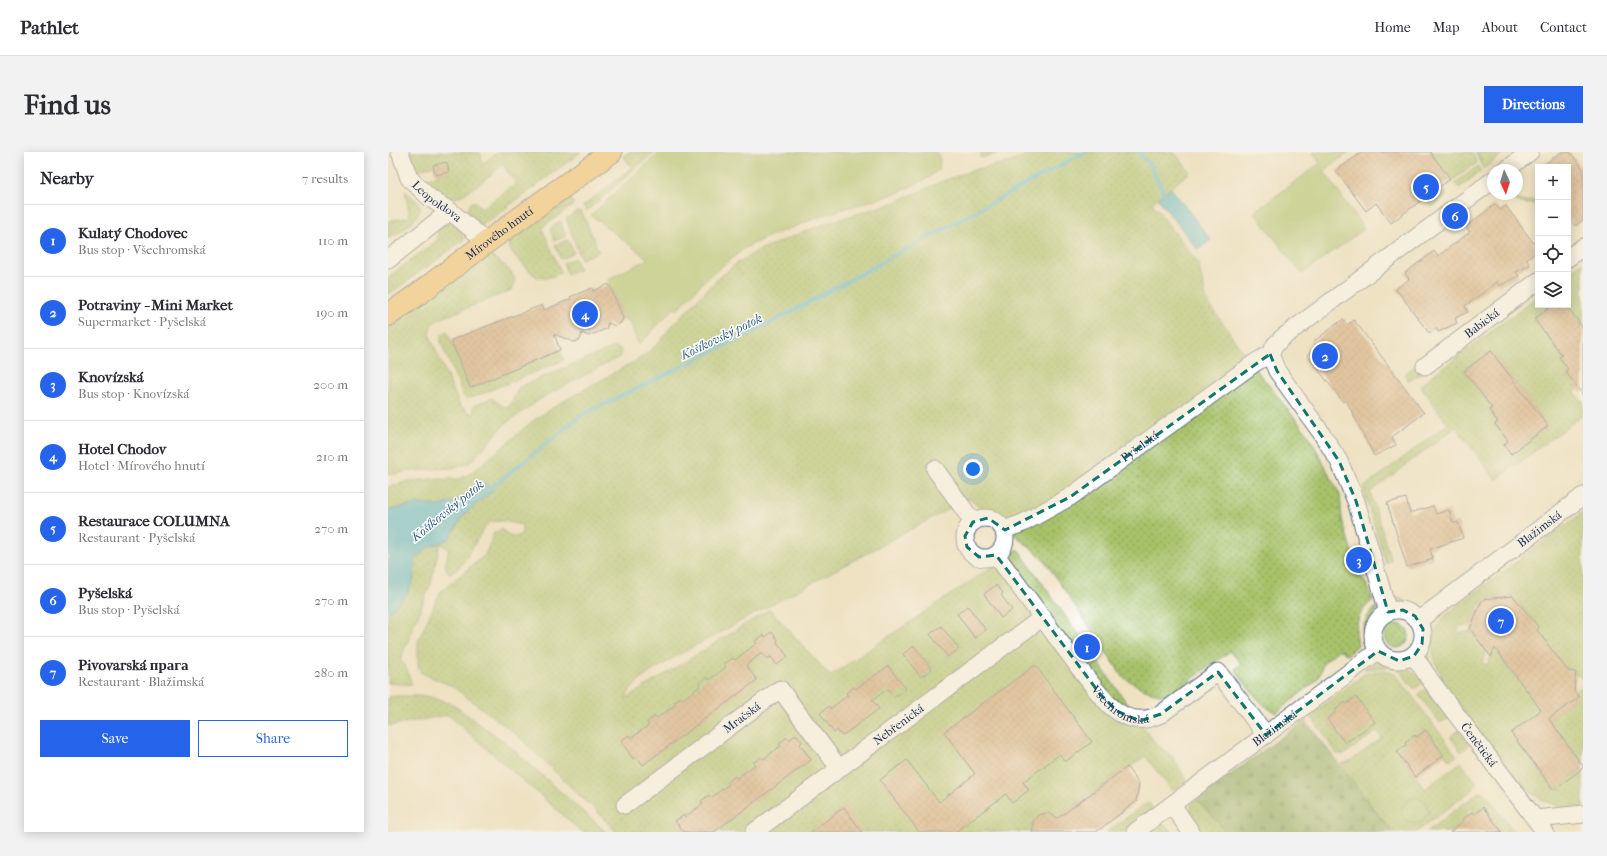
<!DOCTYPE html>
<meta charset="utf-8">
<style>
:root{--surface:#fff;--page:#f2f2f3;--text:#2b2b33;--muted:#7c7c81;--line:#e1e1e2;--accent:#2563eb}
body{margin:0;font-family:"IM FELL French Canon",serif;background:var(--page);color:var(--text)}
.controls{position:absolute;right:12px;top:12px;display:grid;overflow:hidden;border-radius:0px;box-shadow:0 2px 10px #0003}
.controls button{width:36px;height:36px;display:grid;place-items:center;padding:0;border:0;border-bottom:1px solid var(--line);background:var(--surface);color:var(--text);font:20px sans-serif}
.compass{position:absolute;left:1099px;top:12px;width:36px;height:36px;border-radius:50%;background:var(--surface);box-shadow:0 2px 10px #0003;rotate:176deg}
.you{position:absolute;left:585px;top:317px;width:14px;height:14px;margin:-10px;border:3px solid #fff;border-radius:50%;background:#1a73e8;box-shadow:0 0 0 6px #1a73e833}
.badge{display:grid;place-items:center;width:26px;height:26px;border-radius:50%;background:var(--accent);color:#fff;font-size:13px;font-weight:700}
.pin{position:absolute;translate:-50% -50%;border:2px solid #fff;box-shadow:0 1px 4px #0006}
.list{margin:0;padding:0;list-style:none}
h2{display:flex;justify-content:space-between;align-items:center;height:52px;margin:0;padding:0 16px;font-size:17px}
h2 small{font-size:13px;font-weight:400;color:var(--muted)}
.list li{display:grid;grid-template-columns:26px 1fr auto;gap:12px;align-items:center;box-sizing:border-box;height:72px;padding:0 16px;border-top:1px solid var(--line)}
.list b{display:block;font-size:15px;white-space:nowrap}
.list p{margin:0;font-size:13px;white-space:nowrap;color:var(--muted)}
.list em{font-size:13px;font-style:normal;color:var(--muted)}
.actions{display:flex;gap:8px;padding:12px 16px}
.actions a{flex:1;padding:9px 0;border:1px solid var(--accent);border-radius:0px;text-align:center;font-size:14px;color:var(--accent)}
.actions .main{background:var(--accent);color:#fff}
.icon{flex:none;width:22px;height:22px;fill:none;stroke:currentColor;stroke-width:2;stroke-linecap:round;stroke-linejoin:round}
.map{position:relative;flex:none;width:1195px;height:680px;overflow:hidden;border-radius:0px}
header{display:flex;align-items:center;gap:24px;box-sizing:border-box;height:56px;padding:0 20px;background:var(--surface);border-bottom:1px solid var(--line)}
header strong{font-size:19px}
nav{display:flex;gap:22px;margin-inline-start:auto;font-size:14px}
.intro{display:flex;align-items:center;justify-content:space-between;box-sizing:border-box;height:96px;padding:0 24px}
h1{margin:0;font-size:28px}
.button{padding:10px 18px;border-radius:0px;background:var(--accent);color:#fff;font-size:14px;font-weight:700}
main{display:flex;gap:24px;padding:0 24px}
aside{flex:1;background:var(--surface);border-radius:0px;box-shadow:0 2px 10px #0003}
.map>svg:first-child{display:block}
.grass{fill:url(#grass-dots);stroke:#617864;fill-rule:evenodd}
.forest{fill:url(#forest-firs);stroke:#506c5e}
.park{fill:#a7c269;stroke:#617864}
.water{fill:#52b8d0;stroke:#367497}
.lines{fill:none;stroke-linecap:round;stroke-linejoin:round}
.stream{stroke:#52b8d0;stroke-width:4}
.building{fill:url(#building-cross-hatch)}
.minor-casing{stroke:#656e81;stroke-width:19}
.major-casing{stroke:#656e81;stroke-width:24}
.minor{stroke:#fff;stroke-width:17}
.major{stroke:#f6c16b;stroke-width:22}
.marked{fill:none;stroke:#0f766e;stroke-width:3;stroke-dasharray:8 5;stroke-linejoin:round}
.labels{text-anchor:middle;stroke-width:3;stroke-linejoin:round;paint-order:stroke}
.street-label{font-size:12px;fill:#1b2f5e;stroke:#fff}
.water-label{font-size:13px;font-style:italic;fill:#2e5f86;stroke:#fff}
</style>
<header>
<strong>Pathlet</strong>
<nav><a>Home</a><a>Map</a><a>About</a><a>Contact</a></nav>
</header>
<div class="intro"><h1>Find us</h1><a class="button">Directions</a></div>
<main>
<aside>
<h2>Nearby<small>7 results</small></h2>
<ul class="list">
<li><span class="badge">1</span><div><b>Kulatý Chodovec</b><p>Bus stop · Všechromská</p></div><em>110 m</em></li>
<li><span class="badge">2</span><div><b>Potraviny - Mini Market</b><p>Supermarket · Pyšelská</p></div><em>190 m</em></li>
<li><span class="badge">3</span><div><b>Knovízská</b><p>Bus stop · Knovízská</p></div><em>200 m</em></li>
<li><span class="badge">4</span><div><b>Hotel Chodov</b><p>Hotel · Mírového hnutí</p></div><em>210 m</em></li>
<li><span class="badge">5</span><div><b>Restaurace COLUMNA</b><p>Restaurant · Pyšelská</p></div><em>270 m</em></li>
<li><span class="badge">6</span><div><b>Pyšelská</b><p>Bus stop · Pyšelská</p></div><em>270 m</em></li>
<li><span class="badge">7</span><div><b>Pivovarská прага</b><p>Restaurant · Blažimská</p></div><em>280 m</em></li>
</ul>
<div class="actions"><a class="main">Save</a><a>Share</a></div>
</aside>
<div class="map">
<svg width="1195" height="680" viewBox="0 0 1195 680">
<defs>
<pattern id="grass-dots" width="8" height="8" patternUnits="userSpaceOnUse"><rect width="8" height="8" fill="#a7c269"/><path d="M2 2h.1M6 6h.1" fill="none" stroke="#879e5a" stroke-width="1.8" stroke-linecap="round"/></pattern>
<pattern id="forest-firs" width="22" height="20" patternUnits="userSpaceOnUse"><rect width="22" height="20" fill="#85a85d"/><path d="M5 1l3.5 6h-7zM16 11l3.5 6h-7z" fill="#6c8950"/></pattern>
<pattern id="building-cross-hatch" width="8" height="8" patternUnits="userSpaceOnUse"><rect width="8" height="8" fill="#d2a373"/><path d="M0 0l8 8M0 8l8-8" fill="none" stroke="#aa8562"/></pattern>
</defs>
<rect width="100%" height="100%" fill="#fff"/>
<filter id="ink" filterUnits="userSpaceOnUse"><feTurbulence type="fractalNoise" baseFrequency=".025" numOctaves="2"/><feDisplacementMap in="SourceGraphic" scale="8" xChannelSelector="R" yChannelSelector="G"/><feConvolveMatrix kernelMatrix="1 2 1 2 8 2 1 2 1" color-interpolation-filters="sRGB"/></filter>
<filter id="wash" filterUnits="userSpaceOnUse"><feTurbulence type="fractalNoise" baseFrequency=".012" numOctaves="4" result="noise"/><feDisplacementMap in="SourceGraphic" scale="16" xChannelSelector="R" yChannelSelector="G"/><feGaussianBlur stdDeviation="0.9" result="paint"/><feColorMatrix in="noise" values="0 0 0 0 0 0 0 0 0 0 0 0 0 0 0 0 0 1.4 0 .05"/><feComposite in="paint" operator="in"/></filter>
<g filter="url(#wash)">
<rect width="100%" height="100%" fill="#efe2c2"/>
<!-- grass -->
<g class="grass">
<path d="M23 0H92L95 11 110 0H193L94 74 84 67 80 56 83 51 87 49 93 57 128 32 115 13C102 22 70 53 54 47 47 43 40 34 34 28L61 20 59 10 27 19 22 5Z"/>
<polygon points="241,0 266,0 199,59 195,54 244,16 235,4"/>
<polygon points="593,0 619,0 592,6"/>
<path d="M644 0H786L802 20 764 51 810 111 819 149 859 206 921 284 952 343 954 367 970 421 979 433 985 448C969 462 966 473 970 493L959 503 953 498H950L935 511 932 522 928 529 888 561C870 552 858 533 847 517L853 512 842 499 780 545 757 538 735 525 654 405 581 346 292 502C273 514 247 526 237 547L382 457 442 524 630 397 767 591 785 605 799 629 784 639 757 604 740 617 738 615 670 666 660 661C649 662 642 669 644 680H228L202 652 201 653 129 583 64 534 33 521 30 514V489L52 440 97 403 106 381 113 377 122 384 128 385 134 381V373L115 369 101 370C86 388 82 407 63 422 54 417 59 406 61 397L52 392 43 431 12 509 17 513 24 533 0 531V462L19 442 25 428 28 406 40 395 52 391 66 380 75 364 104 339 97 331 70 348 53 354 30 352 0 358V335L21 329 45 327H72L86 319 146 268 174 250 254 205 269 193 281 177 327 129 348 112 369 99 438 71 505 51 557 28 589 17 623 10Z"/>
<polygon points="1042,0 1084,0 1089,11 1065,28"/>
<polygon points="1087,0 1089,0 1094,11 1090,0 1118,0 1095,17"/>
<polygon points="1090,14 1093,19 1071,36 1067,31"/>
<path d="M17 39C21 43 28 47 31 52 38 65 9 81 0 87V69L22 65Z"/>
<polygon points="1056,39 1059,44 1043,56 1040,51"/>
<path d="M1120 42C1125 42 1125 44 1129 47 1136 51 1143 49 1150 47V51C1138 54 1128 51 1120 42Z"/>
<path d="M179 43 186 52 154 76 173 120C167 124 157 128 149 125 143 122 124 102 122 96 120 91 122 88 124 84Z"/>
<polygon points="189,59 194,60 211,100 193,107 178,67"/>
<polygon points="172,69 178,84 166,89 162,77"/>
<polygon points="61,70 64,70 72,78 76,88 0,143 0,125 50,88 49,76"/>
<polygon points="180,88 186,101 173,107 167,93"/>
<path d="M102 104 105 105C116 113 133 123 124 138L54 166C43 172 40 174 43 187L72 254 84 262 86 261 85 255 87 253 104 246 116 255H121L131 235 226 195 230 196 233 198V204L157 244 117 272 83 310C68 318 51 316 34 318 23 319 11 321 0 323V174L97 105Z"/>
<polygon points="187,106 191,118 179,122 175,111"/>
<polygon points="1195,110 1195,176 1178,153 1180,153 1180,121"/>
<path d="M1150 144V153H1165L1146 167 1174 203 1171 205 1180 217 1177 219 1190 237 1186 240 1193 249 1195 248V263L1108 328 1068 275 982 340 1003 408 998 411 975 336 1060 272 1032 233ZM1103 199 1160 274 1134 294 1135 296 1128 302 1126 300 1123 302 1116 293 1120 289 1107 272 1110 270 1101 258 1104 256 1076 219Z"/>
<polygon points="59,179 82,236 172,198 176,208 86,245 77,246 75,243 53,191 53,184"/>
<polygon points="1029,212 1035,220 1021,229 1016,222"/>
<path d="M1195 360V527L1188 522V520H1184L1181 521 1144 472C1143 464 1127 444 1122 443 1116 442 1094 448 1092 450 1088 456 1086 467 1083 473L1070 475 1071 481 1084 479 1098 499 1094 511 1099 513 1105 501 1108 498 1153 558 1123 581 1166 638 1195 616V658H1182L1152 647 1120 620 1051 526 1054 524C1040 500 1041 478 1062 459Z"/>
<path d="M1006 444 1031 455C1021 456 1011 454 1006 444Z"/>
<path d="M990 455 984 469 976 495C971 483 977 460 990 455Z"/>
<path d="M1053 462C1038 478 1038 501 1047 521 1045 517 1042 514 1040 510 1035 501 1038 478 1044 470 1046 466 1050 464 1053 462Z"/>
<circle cx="1009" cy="484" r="12"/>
<path d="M987 511C993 511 998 512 1003 513 1023 517 1021 514 1035 531L1028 536H1025L1011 518 1000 515 976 517Z"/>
<path d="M997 518 1007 521 1069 604 1061 608 1038 578 1028 585 1027 583 1017 591 1018 593 1009 600 1037 637 1073 610 1089 631 1086 637 1028 680H1004L951 613 964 608 994 586 989 579 957 602H949L922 563 979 520ZM968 545 986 570 957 591 939 567 948 560 947 558 957 550 958 552Z"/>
<polygon points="1195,534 1195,614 1161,567 1191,545 1187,539"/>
<polygon points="1038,536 1061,566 1052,571 1031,544 1031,541"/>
<polygon points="8,544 40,544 64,552 118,591 218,680 194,680 60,563 0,574 0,545"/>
<polygon points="1071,578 1080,591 1078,596 1073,600 1063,586 1063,584"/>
<polygon points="1091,640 1097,641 1125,678 1123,680 1114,680 1095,655 1086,662 1081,657 1078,659 1081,663 1075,668 1076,670 1062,680 1054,680 1053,678 1050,680 1038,680"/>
<polygon points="809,647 838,680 811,680 800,665 803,662 803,652"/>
<polygon points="760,650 766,658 736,680 719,680"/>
<polygon points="775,672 785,680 767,680 764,676 769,673"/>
</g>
<!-- forest -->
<polygon class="forest" points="917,568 1004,680 838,680 809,647"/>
<!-- park -->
<g class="park">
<polygon points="272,0 549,0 552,8 551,17 540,26 512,40 439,62 377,86 357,96 318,127 289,158 286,156 251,193 241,169 236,167 220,127 260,107 203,63"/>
<polygon points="925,0 961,0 936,19 976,77 914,122 866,60 932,11"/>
<path d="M1028 645 1037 649 1041 660 1033 671C1010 675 1006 650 1028 645Z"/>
</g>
<!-- water -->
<g class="water">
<polygon points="783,36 823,88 810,98 770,47"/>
<polygon points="98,331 104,339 75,364 61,387 40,395 28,406 25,428 19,442 0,462 0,358 30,352 53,354 70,348"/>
</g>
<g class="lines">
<!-- stream -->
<g class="stream">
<polyline points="750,0 762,13 776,41"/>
<polyline points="99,339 194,263 377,174 697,0"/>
</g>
</g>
<g id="blocks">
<!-- building -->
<g class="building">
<polygon points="974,0 1042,0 1062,27 1003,71 988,51 978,59 948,19"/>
<polygon points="1173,0 1182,0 1195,17 1195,68 1187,74 1180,65 1180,15 1153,15"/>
<polygon points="59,10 61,20 47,23 45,13"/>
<polygon points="1107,52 1112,58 1118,54 1150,97 1150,99 1138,107 1142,113 1128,120 1131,124 1111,134 1109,130 1077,154 1080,160 1067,166 1069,171 1050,180 1048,176 1041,181 1008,137 1021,127 1017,121 1046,99 1050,104 1082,80 1078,75"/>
<polygon points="221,132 235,166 233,171 227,174 220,171 218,177 200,184 194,181 192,188 186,190 166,182 172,198 82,236 63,188 154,153 156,158 183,147 182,145 204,136 205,139"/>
<polygon points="1165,153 1178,153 1195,176 1195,243 1177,219 1180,217 1171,205 1174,203 1146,167"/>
<polygon points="955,167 959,173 966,168 1036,261 1004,285 1008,293 986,304 958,248 955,250 919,203 929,196 925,190"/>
<polygon points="1103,199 1160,274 1123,302 1116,293 1120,289 1107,272 1110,270 1101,258 1104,256 1076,219"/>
<polygon points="1018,346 1022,361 1045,354 1048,362 1061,358 1065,371 1070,370 1075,386 1042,397 1045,407 1019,415 999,351"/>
<polygon points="608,433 615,441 613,443 624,458 613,466 596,442"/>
<polygon points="1124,444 1126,445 1151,476 1149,478 1180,519 1188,520 1186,538 1191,545 1161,567 1195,614 1195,616 1166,638 1123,581 1153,558 1107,496 1103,505 1082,477 1093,450 1096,447"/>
<polygon points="580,454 598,478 587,486 569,462"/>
<polygon points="553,474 571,497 560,505 542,482"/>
<polygon points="384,480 390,488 389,490 400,505 389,513 383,505 379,507 374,501 358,513 369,528 255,613 249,605 245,607 233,589 241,583 243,586 261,573 259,570 267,564 269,566 287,553 285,551 293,545 295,547 312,534 311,532 319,525 321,528 338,515 336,512 345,506 347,508 369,491 367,489 376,483 377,485"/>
<polygon points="526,494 544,517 533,525 515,502"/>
<polygon points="647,513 704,590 677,610 672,602 635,630 641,638 624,651 618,642 567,680 531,680 492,628 519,608 551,650 587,622 556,580"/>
<polygon points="500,514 518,537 507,545 500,537 484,548 491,557 454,584 449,578 446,581 432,561 441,554 442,557 460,543 458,541 466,535 468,537"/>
<polygon points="968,545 987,570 957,591 939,567 948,560 947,558 957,550 958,552"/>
<polygon points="1038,578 1056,603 1027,625 1009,600 1018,593 1017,591 1027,583 1028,585"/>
<polygon points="408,582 414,590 412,592 423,608 326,680 296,680 287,669 296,663 297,665 315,652 313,649 321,643 323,646 341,632 339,630 347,624 349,626 367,613 365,611 373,605 375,607 393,594 391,592 399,585 401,588"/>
<polygon points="739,615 751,632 748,650 708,680 644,680 645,670 650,663 660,661 670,666"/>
<polygon points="456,655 474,680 423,680"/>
<polygon points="1095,655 1114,680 1062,680 1076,669 1074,668 1084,660 1086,662"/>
</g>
</g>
</g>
<g filter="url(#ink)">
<use href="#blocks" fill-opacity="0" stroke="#656e81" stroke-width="1"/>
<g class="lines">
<!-- minor casing -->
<g class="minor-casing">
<g id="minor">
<path id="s1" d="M12 0 21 26 43 47 62 59 99 90"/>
<polyline points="1118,18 1142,0"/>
<polyline points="1180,106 1195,95"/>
<polyline points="0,108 62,59"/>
<polyline points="882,202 889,219 932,279 951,309 968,349 1000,460"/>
<path id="s2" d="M1037 214 1150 129"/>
<polyline points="547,317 585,370"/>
<circle cx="597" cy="386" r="20"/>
<path id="s3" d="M616 378 635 371 682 345 868 210 882 202 887 193 894 186 1105 28"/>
<path id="s4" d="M608 403 698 525C718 550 737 580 773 562L830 520 878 583"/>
<circle cx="1010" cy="483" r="25"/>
<path id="s5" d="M1031 468 1195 344"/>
<path id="s6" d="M1026 504 1043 529 1157 680"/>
<path id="s7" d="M237 653 392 537 451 616"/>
<polyline points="784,653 803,680"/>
<polyline points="1148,667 1195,662"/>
<path id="s8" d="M366 680 655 465"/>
<path id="s9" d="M747 680 990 499"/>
</g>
</g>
<!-- major casing -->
<g class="major-casing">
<g id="major">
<path id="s10" d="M0 163 29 143 99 90 223 0"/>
</g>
</g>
<!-- minor -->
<use href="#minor" class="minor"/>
<!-- major -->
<use href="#major" class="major"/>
</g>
</g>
<!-- marked area -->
<path d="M0 0H1195V680H0ZM882 202 889 219 951 309 968 349 1000 460 1015 458 1027 464 1035 477 1034 492 1026 504 1011 509 990 499 878 583 830 520 773 562 752 569 729 559 712 542 608 403 591 405 579 395 577 384 585 370 600 366 617 378 682 345Z" fill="#efe2c2" fill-opacity=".55" fill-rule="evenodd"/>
<path class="marked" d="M882 202 889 219 951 309 968 349 1000 460 1015 458 1027 464 1035 477 1034 492 1026 504 1011 509 990 499 878 583 830 520 773 562 752 569 729 559 712 542 608 403 591 405 579 395 577 384 585 370 600 366 617 378 682 345Z"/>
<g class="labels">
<!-- street labels -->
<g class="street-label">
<text dy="4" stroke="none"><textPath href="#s1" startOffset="64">Leopoldova</textPath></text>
<text dy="4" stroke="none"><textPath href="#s10" startOffset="138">Mírového hnutí</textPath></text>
<text dy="4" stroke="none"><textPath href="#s2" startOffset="71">Babická</textPath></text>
<text dy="4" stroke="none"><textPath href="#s3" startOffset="160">Pyšelská</textPath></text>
<text dy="4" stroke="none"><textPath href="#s5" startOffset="151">Blažimská</textPath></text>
<text dy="4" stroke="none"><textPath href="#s4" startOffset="198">Všechromská</textPath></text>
<text dy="4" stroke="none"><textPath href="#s7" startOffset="146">Mračská</textPath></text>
<text dy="4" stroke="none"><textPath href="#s8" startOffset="180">Nebřenická</textPath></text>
<text dy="4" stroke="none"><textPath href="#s9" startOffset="174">Blažimská</textPath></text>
<text dy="4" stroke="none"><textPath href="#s6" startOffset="110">Čenětická</textPath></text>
</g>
<!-- water labels -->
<g class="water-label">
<text transform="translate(333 184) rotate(-26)" y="5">Košíkovský potok</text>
<text transform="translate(59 358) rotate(-39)" y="5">Košíkovský potok</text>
</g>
</g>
</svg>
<div class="controls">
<button>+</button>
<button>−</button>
<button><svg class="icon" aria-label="locate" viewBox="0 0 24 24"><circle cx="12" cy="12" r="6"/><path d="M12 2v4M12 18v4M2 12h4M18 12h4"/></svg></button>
<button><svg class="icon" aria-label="layers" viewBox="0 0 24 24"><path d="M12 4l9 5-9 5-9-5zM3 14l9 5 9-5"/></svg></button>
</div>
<svg class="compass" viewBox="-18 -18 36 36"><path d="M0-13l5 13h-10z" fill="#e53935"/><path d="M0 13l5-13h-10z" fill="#7c7c81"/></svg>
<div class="you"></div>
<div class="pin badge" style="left:699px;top:495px">1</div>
<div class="pin badge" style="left:937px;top:204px">2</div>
<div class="pin badge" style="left:971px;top:408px">3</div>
<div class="pin badge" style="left:197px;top:162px">4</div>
<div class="pin badge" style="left:1038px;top:35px">5</div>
<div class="pin badge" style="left:1067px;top:64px">6</div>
<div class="pin badge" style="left:1113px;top:469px">7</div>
</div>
</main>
